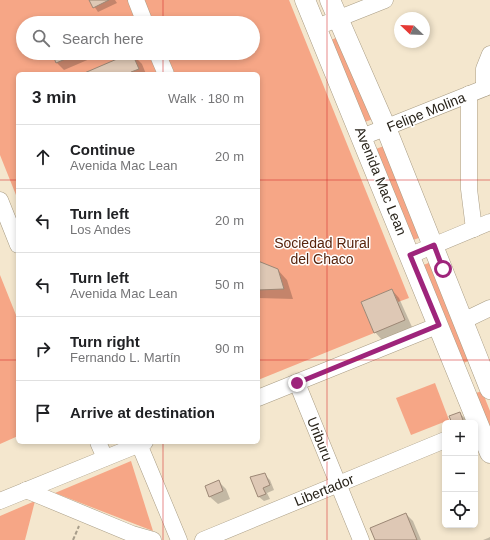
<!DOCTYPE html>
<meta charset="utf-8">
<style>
:root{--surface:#fff;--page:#f2f2f2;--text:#202124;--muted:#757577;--line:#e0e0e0}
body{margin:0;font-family:Helvetica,sans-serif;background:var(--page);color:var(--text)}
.controls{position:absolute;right:12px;bottom:12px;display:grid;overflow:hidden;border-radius:6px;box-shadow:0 2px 6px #0003}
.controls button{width:36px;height:36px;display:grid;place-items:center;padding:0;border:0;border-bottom:1px solid var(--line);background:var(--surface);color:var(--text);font:20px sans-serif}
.compass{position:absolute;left:394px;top:12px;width:36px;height:36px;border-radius:50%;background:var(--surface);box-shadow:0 2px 6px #0003;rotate:293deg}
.stop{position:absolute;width:12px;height:12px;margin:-9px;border:3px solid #9e247b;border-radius:50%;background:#fff}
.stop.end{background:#9e247b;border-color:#fff;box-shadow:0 1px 4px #0008}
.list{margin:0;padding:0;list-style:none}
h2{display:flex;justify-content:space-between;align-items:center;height:52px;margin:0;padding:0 16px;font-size:17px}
h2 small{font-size:13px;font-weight:400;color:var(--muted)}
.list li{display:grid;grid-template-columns:26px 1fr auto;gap:12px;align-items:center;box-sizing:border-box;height:64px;padding:0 16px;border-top:1px solid var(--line)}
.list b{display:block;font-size:15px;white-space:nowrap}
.list p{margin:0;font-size:13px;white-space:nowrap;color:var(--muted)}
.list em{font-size:13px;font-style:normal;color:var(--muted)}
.icon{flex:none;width:22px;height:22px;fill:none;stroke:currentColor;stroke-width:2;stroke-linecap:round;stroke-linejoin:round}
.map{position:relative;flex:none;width:490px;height:540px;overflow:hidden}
.search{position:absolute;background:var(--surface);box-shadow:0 2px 6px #0003;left:16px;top:16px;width:244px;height:44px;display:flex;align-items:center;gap:10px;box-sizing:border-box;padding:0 14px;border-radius:22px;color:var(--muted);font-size:15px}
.panel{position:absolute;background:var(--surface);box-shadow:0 2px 6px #0003;left:16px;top:72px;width:244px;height:372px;border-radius:6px}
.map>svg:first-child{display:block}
.green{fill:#f6a686;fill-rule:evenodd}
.shadow{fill:#0003}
.building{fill:#dec8b5;stroke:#9c8775}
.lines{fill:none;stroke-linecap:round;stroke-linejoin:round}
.minor-casing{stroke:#a99d85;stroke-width:17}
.major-casing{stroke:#a99d85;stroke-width:21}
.path{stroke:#a79d8a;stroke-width:2;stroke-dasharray:4 2;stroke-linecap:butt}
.minor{stroke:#fff;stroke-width:16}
.major{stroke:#fff;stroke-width:20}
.route{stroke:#9e247b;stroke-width:5}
.grid{fill:none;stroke:#d62828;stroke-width:1;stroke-opacity:0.55}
.labels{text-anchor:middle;stroke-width:3;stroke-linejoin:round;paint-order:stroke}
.street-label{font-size:14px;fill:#28231a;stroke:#fff}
.park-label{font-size:14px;fill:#57240d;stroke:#fff}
</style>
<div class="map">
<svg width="490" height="540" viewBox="0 0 490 540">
<rect width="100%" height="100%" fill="#f4e7ce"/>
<!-- green -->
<g class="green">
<path d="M0 0H289L409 298 398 302 392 289 361 302 374 333 258 380V74H18V200L0 155ZM23 23H253V53H23Z"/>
<polygon points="340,36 373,119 362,123 329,41"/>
<polygon points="384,146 421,237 411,241 373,150"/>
<polygon points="431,262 471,360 461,364 421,266"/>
<polygon points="0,275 18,320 18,436 0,444"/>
<polygon points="435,383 449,420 411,435 396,398"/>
<polygon points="482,391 490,411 490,437 473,394"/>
<polygon points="131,461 153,531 55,493"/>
<polygon points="35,501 25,540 0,540 0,516"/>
</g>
<!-- shadow -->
<g class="shadow">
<polygon points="90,0 115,0 117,3 98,12"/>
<polygon points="53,53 90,53 92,58 64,70 57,63"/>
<polygon points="132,54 142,64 146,74 85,74"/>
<polygon points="258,262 277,269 287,280 293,299 258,298"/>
<polygon points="392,290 399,298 412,327 382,340 375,332"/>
<polygon points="459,413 467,420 468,423 453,423"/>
<polygon points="265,475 270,480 274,490 267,493 270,499 264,501 259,497"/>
<polygon points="218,481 226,489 230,499 218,504 210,497"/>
<polygon points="406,514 413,521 421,540 376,540"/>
<polygon points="490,537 490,540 483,540 488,538"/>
</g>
<!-- building -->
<g class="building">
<polygon points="89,0 109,0 93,8"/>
<polygon points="52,53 80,53 56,63"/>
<polygon points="131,53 132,53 139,69 131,72 132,74 82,74"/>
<polygon points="258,261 278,269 284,289 258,290"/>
<polygon points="392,289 405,320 374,333 361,302"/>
<polygon points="460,412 464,423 452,423 449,416"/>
<polygon points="265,473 270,485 263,488 266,494 258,497 250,477"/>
<polygon points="219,480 223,491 209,497 205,486"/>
<polygon points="406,513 417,540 375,540 370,528"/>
</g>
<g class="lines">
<!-- minor casing -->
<g class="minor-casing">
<g id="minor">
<polyline points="136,0 145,23"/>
<polyline points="317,27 385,0"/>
<polyline points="157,53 166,74"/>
<polyline points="484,88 484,69 490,54"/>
<polyline points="469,94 469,189 474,229"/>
<polyline points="362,137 490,86"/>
<polyline points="0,200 18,245"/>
<polyline points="411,255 490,222"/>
<polyline points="463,321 490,308"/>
<polyline points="297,383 361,540"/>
<polyline points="258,398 439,325"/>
<polyline points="98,442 105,458"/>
<polyline points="139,444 179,540"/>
<polyline points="26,490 132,534 153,540"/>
<polyline points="0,501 145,442"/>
<polyline points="203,540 445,440"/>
</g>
</g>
<!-- major casing -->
<g class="major-casing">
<g id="major">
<polyline points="305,0 490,453"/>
<polyline points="330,0 386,128 490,389"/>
</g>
</g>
<!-- path -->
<polyline class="path" points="73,540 79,526"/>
<!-- minor -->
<use href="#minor" class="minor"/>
<!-- major -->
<use href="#major" class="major"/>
</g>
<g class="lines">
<!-- route -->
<polyline class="route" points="297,383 439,325 410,255 434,245 443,269"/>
</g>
<!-- grid -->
<path class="grid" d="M163 0V23M327 0V540M163 53V74M0 180H18M258 180H490M0 360H18M258 360H490M163 442V540"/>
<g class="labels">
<!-- street labels -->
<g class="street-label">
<text transform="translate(426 112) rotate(-22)" y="5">Felipe Molina</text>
<text transform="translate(381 181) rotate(68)" y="5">Avenida Mac Lean</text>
<text transform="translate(320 439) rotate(68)" y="5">Uriburu</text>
<text transform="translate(324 490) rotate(-22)" y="5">Libertador</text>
</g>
<!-- park labels -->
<g class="park-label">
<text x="322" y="248">Sociedad Rural<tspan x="322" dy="16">del Chaco</tspan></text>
</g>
</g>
</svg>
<div class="controls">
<button>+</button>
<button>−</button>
<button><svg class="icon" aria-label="locate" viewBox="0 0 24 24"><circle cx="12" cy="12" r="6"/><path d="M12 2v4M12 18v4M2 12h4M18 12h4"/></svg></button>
</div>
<svg class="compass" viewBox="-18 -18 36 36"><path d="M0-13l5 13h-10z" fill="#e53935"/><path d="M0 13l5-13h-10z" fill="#757577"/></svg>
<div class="stop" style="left:443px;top:269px"></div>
<div class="stop end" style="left:297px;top:383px"></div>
<div class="search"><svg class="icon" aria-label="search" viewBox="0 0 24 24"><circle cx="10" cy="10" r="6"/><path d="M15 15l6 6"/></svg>Search here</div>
<section class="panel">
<h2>3 min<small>Walk · 180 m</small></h2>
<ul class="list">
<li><svg class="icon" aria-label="ahead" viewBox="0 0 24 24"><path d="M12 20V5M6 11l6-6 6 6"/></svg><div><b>Continue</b><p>Avenida Mac Lean</p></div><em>20 m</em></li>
<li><svg class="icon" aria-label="left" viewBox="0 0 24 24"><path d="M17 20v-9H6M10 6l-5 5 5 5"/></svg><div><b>Turn left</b><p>Los Andes</p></div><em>20 m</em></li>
<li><svg class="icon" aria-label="left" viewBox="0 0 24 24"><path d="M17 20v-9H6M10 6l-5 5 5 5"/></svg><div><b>Turn left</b><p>Avenida Mac Lean</p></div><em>50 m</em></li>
<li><svg class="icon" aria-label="right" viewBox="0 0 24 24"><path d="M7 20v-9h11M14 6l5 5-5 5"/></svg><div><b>Turn right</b><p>Fernando L. Martín</p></div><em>90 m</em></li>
<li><svg class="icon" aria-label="arrive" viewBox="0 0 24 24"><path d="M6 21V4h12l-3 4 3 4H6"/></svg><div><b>Arrive at destination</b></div></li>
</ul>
</section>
</div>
